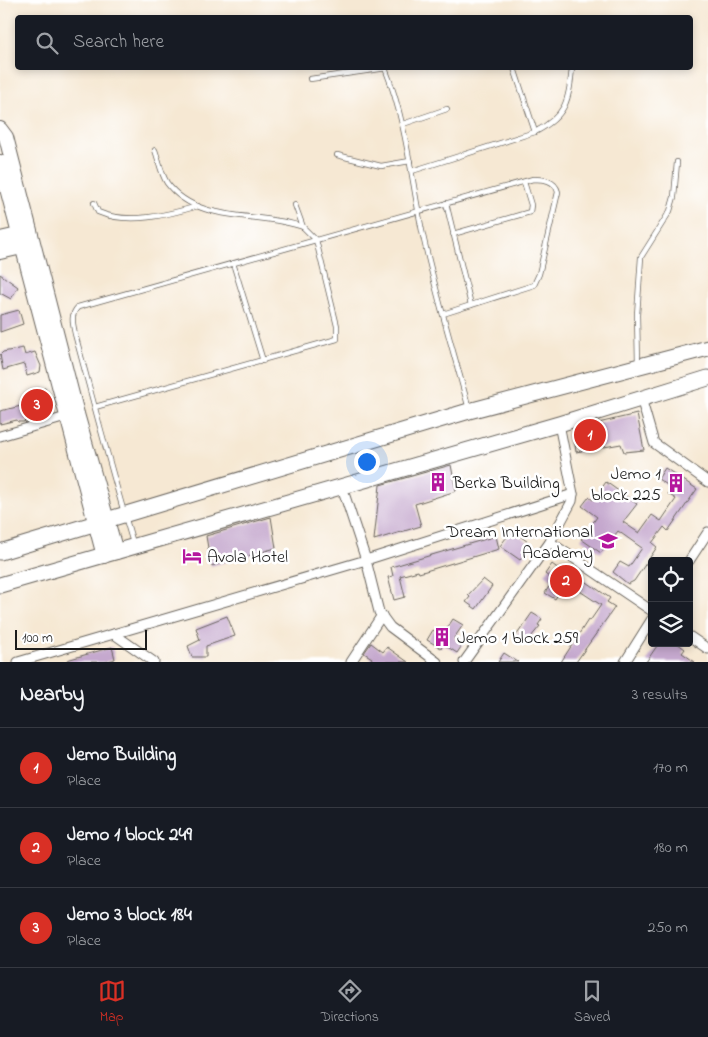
<!DOCTYPE html>
<style>
:root{--surface:#171b24;--page:#242831;--text:#f1f3f6;--muted:#9ea1a6;--line:#363941;--accent:#d93025}
body{margin:0;font-family:"Indie Flower",sans-serif;background:var(--page);color:var(--text)}
.controls{position:absolute;right:15px;bottom:15px;display:grid;overflow:hidden;border-radius:5px;box-shadow:0 2px 8px #0003}
.controls button{width:45px;height:45px;display:grid;place-items:center;padding:0;border:0;border-bottom:1px solid var(--line);background:var(--surface);color:var(--text);font:25px sans-serif}
.scale{position:absolute;left:15px;bottom:12px;width:132px;box-sizing:border-box;padding-left:5px;border:2px solid #1c1c1c;border-top:0;font-size:14px;line-height:18px;white-space:nowrap;color:#1c1c1c;-webkit-text-stroke:4px #fff;paint-order:stroke}
.you{position:absolute;left:366px;top:461px;width:18px;height:18px;margin:-12px;border:4px solid #fff;border-radius:50%;background:#1a73e8;box-shadow:0 0 0 8px #1a73e833}
.badge{display:grid;place-items:center;width:32px;height:32px;border-radius:50%;background:var(--accent);color:#fff;font-size:16px;font-weight:700}
.pin{position:absolute;translate:-50% -50%;border:2px solid #fff;box-shadow:0 1px 5px #0006}
.list{margin:0;padding:0;list-style:none}
h2{display:flex;justify-content:space-between;align-items:center;height:65px;margin:0;padding:0 20px;font-size:21px}
h2 small{font-size:16px;font-weight:400;color:var(--muted)}
.list li{display:grid;grid-template-columns:32px 1fr auto;gap:15px;align-items:center;box-sizing:border-box;height:80px;padding:0 20px;border-top:1px solid var(--line)}
.list b{display:block;font-size:19px;white-space:nowrap}
.list p{margin:0;font-size:16px;white-space:nowrap;color:var(--muted)}
.list em{font-size:16px;font-style:normal;color:var(--muted)}
.icon{flex:none;width:28px;height:28px;fill:none;stroke:currentColor;stroke-width:2;stroke-linecap:round;stroke-linejoin:round}
.map{position:relative;flex:none;width:708px;height:662px;overflow:hidden}
.search{position:absolute;background:var(--surface);box-shadow:0 2px 8px #0003;left:15px;right:15px;top:15px;height:55px;display:flex;align-items:center;gap:12px;box-sizing:border-box;padding:0 18px;border-radius:5px;color:var(--muted);font-size:19px}
.sheet{height:305px;background:var(--surface)}
nav{display:flex;justify-content:space-around;align-items:center;box-sizing:border-box;height:70px;border-top:1px solid var(--line);background:var(--surface);font-size:14px;color:var(--muted)}
nav a{display:grid;justify-items:center;gap:2px}
nav .on{color:var(--accent)}
.map>svg:first-child{display:block}
.building{fill:#c5a8ce}
.lines{fill:none;stroke-linecap:round;stroke-linejoin:round}
.lane-casing{stroke:#68635c;stroke-width:6}
.street-casing{stroke:#68635c;stroke-width:11}
.secondary-casing{stroke:#68635c;stroke-width:16}
.primary-casing{stroke:#68635c;stroke-width:17}
.lane{stroke:#fff;stroke-width:4.5}
.street{stroke:#fff;stroke-width:9}
.secondary{stroke:#fff;stroke-width:14}
.primary{stroke:#fff;stroke-width:15}
.labels{text-anchor:middle;stroke-width:5;stroke-linejoin:round;paint-order:stroke}
.poi-label{font-size:18px;fill:#1c1c1c;stroke:#fff;text-anchor:start}
</style>
<div class="map">
<svg width="708" height="662" viewBox="0 0 708 662">
<rect width="100%" height="100%" fill="#fff"/>
<filter id="ink" filterUnits="userSpaceOnUse"><feTurbulence type="fractalNoise" baseFrequency=".02" numOctaves="2"/><feDisplacementMap in="SourceGraphic" scale="10" xChannelSelector="R" yChannelSelector="G"/><feConvolveMatrix kernelMatrix="1 2 1 2 8 2 1 2 1" color-interpolation-filters="sRGB"/></filter>
<filter id="wash" filterUnits="userSpaceOnUse"><feTurbulence type="fractalNoise" baseFrequency=".0096" numOctaves="4" result="noise"/><feDisplacementMap in="SourceGraphic" scale="20" xChannelSelector="R" yChannelSelector="G"/><feGaussianBlur stdDeviation="1.12" result="paint"/><feColorMatrix in="noise" values="0 0 0 0 0 0 0 0 0 0 0 0 0 0 0 0 0 1.4 0 .05"/><feComposite in="paint" operator="in"/></filter>
<g filter="url(#wash)">
<rect width="100%" height="100%" fill="#f6e8d3"/>
<g id="blocks">
<!-- building -->
<g class="building">
<polygon points="0,274 18,287 11,299 0,293"/>
<polygon points="19,310 23,324 0,332 0,315"/>
<polygon points="23,348 25,355 35,352 41,366 40,372 27,376 24,364 3,370 0,355 3,352"/>
<polygon points="45,388 50,407 39,410 41,417 23,422 18,422 17,420 0,424 0,411 34,403 31,392"/>
<polygon points="637,414 644,450 624,452 621,444 576,452 574,437 581,427"/>
<polygon points="451,465 456,491 415,504 421,526 374,540 380,485"/>
<polygon points="665,468 697,489 668,531 664,527 652,543 657,547 634,581 628,584 613,572 620,562 629,567 642,548 618,531 601,553 581,539 597,517 582,506 589,497 593,500 606,482 637,504 623,522 639,533 652,515 661,521 676,499 668,494 672,488 658,479"/>
<polygon points="271,517 276,548 211,566 206,536"/>
<polygon points="512,530 532,545 520,560 500,546"/>
<polygon points="496,536 499,549 419,573 418,571 400,576 405,597 394,600 388,577 393,576 391,567"/>
<polygon points="552,564 564,573 567,569 581,578 610,598 607,602 615,607 576,662 561,662 588,620 590,621 601,605 566,582 555,599 545,593 553,580 545,574"/>
<polygon points="483,579 492,586 476,609 466,602 470,597 468,595"/>
<polygon points="532,613 542,619 538,625 540,626 526,643 516,636"/>
<polygon points="227,616 235,636 206,646 206,657 192,657 188,646 200,640 196,628"/>
<polygon points="453,619 463,625 454,638 463,644 457,653 443,644 441,648 427,640 433,630 442,636"/>
<polygon points="371,643 383,652 387,647 408,662 370,662 372,658 364,653"/>
<polygon points="659,643 677,643 685,649 682,653 695,662 646,662"/>
<polygon points="112,647 115,659 105,662 67,662 67,660"/>
<polygon points="504,653 518,662 498,662"/>
</g>
</g>
</g>
<g filter="url(#ink)">
<use href="#blocks" fill-opacity="0" stroke="#68635c" stroke-width="1"/>
<g class="lines">
<!-- lane casing -->
<g class="lane-casing">
<g id="lane">
<path d="M385 68C406 121 411 176 422 231 435 291 453 350 469 409"/>
<polyline points="514,68 535,132"/>
<polyline points="310,79 387,68"/>
<polyline points="403,124 447,109"/>
<path d="M155 150C159 161 161 174 167 183 198 225 260 211 303 227"/>
<polyline points="337,155 381,166 410,161"/>
<path d="M412 171 535 132C566 116 569 101 572 68"/>
<path d="M94 203 98 212C128 225 168 215 198 206"/>
<polyline points="446,203 471,305"/>
<polyline points="453,234 530,212 531,205 524,182"/>
<polyline points="233,263 263,361"/>
<polyline points="638,364 637,315 641,257 670,211 674,197 677,162"/>
<polyline points="95,407 337,339 337,326 316,240 303,227 295,205"/>
<path d="M133 543C112 474 94 404 75 334 73 324 70 315 78 307L533 179C543 179 555 180 558 192L539 274 534 285 443 314"/>
</g>
</g>
<!-- street casing -->
<g class="street-casing">
<g id="street">
<polyline points="641,398 654,443 708,482"/>
<polyline points="0,436 66,417"/>
<polyline points="342,487 366,560 573,494"/>
<polyline points="550,542 652,611"/>
<polyline points="689,561 708,532"/>
<polyline points="114,634 154,662"/>
<polyline points="689,636 708,649"/>
<polyline points="18,662 366,560 379,612 390,627 437,662"/>
<polyline points="351,662 382,615"/>
<polyline points="464,662 550,542 572,501 573,494 559,424"/>
<polyline points="625,662 652,619"/>
</g>
</g>
<!-- secondary casing -->
<g class="secondary-casing">
<g id="secondary">
<polyline points="0,129 6,137 77,414 116,552"/>
<polyline points="0,162 104,556"/>
<polyline points="0,239 18,235"/>
<polyline points="0,252 22,247"/>
</g>
</g>
<!-- primary casing -->
<g class="primary-casing">
<g id="primary">
<polyline points="0,552 469,411 708,348"/>
<polyline points="0,585 559,424 708,378"/>
</g>
</g>
<!-- lane -->
<use href="#lane" class="lane"/>
<!-- street -->
<use href="#street" class="street"/>
<!-- secondary -->
<use href="#secondary" class="secondary"/>
<!-- primary -->
<use href="#primary" class="primary"/>
</g>
</g>
<!-- icons -->
<defs>
<g id="building-bare" transform="scale(1.5)"><path d="M-4-6H4V6H1V3H-1V6H-4ZM-2.5-4.3h1.7v1.8h-1.7ZM.8-4.3h1.7v1.8H.8ZM-2.5-1h1.7V.8h-1.7ZM.8-1h1.7V.8H.8Z" fill="#b5179e" stroke="#fff" stroke-width="2.5" paint-order="stroke"/></g>
<g id="school-bare" transform="scale(1.5)"><path d="M0-5L7-2L0 1L-7-2ZM-4 1L0 2.5L4 1V4Q0 6-4 4Z" fill="#b5179e" stroke="#fff" stroke-width="2.5" paint-order="stroke"/></g>
<g id="hotel-bare" transform="scale(1.5)"><path d="M-6-4.5h1.5V1H6V5H4.5V3h-9V5H-6ZM-4 0a1.8 1.8 0 1 1 3.6 0ZM.5 0V-2.5h3Q6-2.5 6 0Z" fill="#b5179e" stroke="#fff" stroke-width="2.5" paint-order="stroke"/></g>
</defs>
<g fill-rule="evenodd">
<use href="#building-bare" x="438" y="482"/>
<use href="#building-bare" x="676" y="483"/>
<use href="#school-bare" x="608" y="541"/>
<use href="#hotel-bare" x="192" y="556"/>
<use href="#building-bare" x="442" y="637"/>
</g>
<g class="labels">
<!-- poi labels -->
<g class="poi-label">
<text x="661" y="479" text-anchor="end">Jemo 1<tspan x="661" dy="21">block 225</tspan></text>
<text x="453" y="488">Berka Building</text>
<text x="593" y="537" text-anchor="end">Dream International<tspan x="593" dy="21">Academy</tspan></text>
<text x="207" y="562">Avola Hotel</text>
<text x="457" y="643">Jemo 1 block 259</text>
</g>
</g>
</svg>
<div class="controls">
<button><svg class="icon" aria-label="locate" viewBox="0 0 24 24"><circle cx="12" cy="12" r="6"/><path d="M12 2v4M12 18v4M2 12h4M18 12h4"/></svg></button>
<button><svg class="icon" aria-label="layers" viewBox="0 0 24 24"><path d="M12 4l9 5-9 5-9-5zM3 14l9 5 9-5"/></svg></button>
</div>
<div class="scale">100 m</div>
<div class="you"></div>
<div class="pin badge" style="left:590px;top:435px">1</div>
<div class="pin badge" style="left:566px;top:581px">2</div>
<div class="pin badge" style="left:37px;top:405px">3</div>
<div class="search"><svg class="icon" aria-label="search" viewBox="0 0 24 24"><circle cx="10" cy="10" r="6"/><path d="M15 15l6 6"/></svg>Search here</div>
</div>
<section class="sheet">
<h2>Nearby<small>3 results</small></h2>
<ul class="list">
<li><span class="badge">1</span><div><b>Jemo Building</b><p>Place</p></div><em>170 m</em></li>
<li><span class="badge">2</span><div><b>Jemo 1 block 249</b><p>Place</p></div><em>180 m</em></li>
<li><span class="badge">3</span><div><b>Jemo 3 block 184</b><p>Place</p></div><em>250 m</em></li>
</ul>
</section>
<nav>
<a class="on"><svg class="icon" aria-label="map" viewBox="0 0 24 24"><path d="M3 6l6-2 6 2 6-2v14l-6 2-6-2-6 2zM9 4v14M15 6v14"/></svg>Map</a>
<a><svg class="icon" aria-label="directions" viewBox="0 0 24 24"><path d="M12 3l9 9-9 9-9-9zM9 14v-3h6M13 9l2 2-2 2"/></svg>Directions</a>
<a><svg class="icon" aria-label="saved" viewBox="0 0 24 24"><path d="M7 4h10v16l-5-4-5 4z"/></svg>Saved</a>
</nav>
